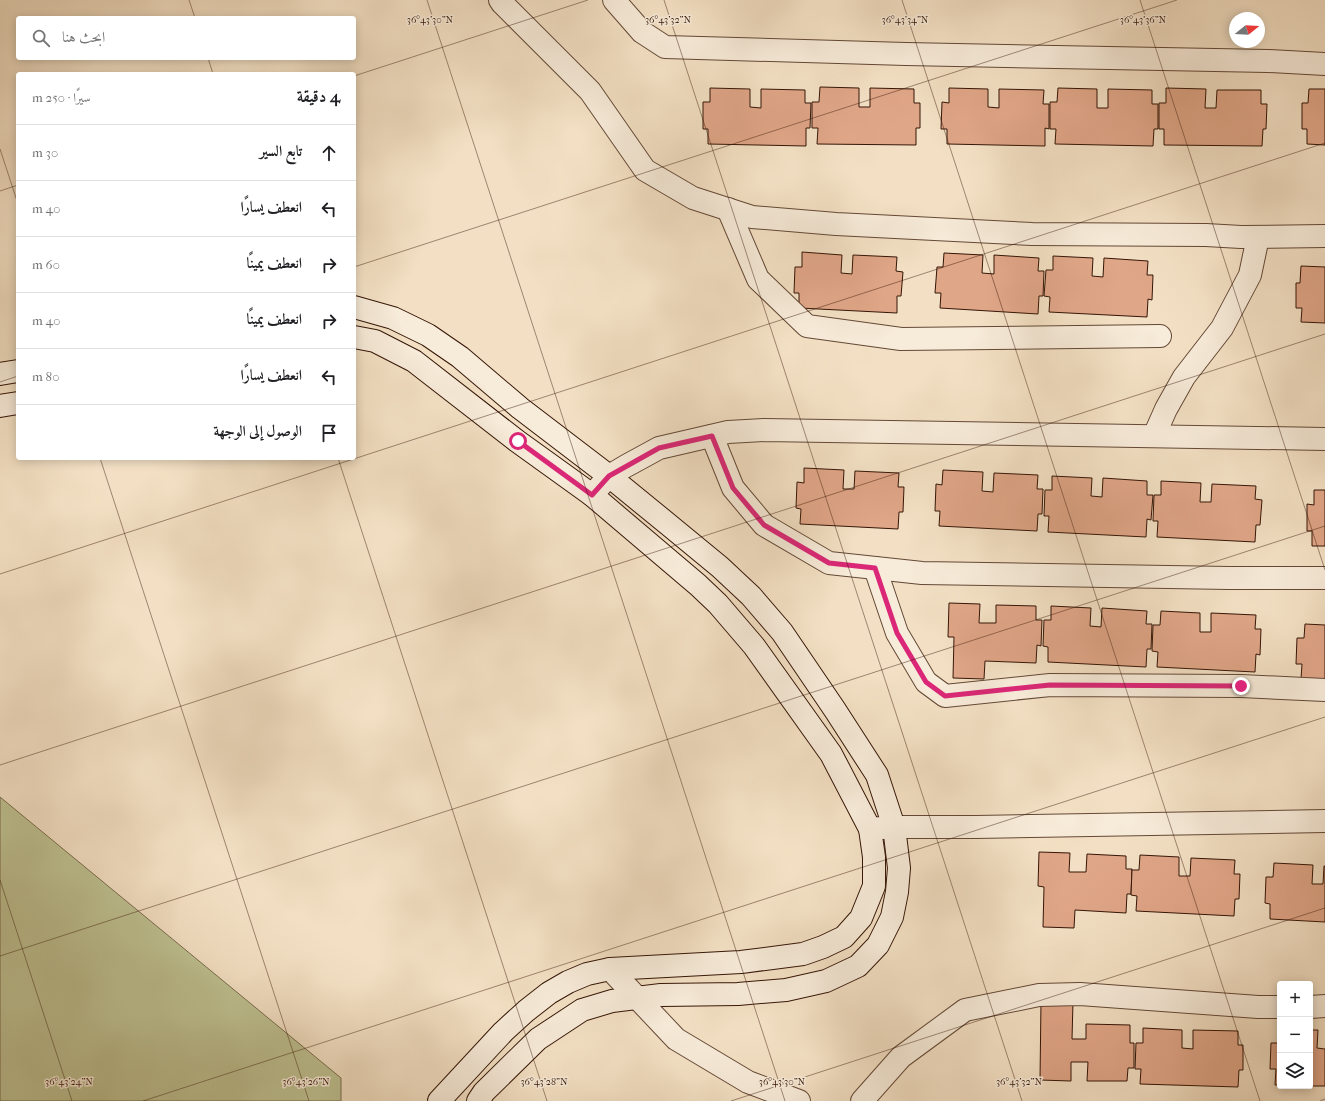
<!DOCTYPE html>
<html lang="ar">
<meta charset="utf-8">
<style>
:root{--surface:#fff;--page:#f6f6f6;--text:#202124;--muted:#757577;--line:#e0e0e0}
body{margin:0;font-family:"IM FELL French Canon",Amiri,serif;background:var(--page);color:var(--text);direction:rtl}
.controls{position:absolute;right:12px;bottom:12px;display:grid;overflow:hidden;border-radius:4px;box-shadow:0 2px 10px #0003}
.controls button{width:36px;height:36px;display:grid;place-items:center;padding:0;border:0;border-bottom:1px solid var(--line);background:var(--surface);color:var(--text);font:20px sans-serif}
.compass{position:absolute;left:1229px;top:12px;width:36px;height:36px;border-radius:50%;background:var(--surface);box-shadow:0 2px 10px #0003;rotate:72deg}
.stop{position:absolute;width:12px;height:12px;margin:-9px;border:3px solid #db2777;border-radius:50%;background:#fff}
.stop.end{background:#db2777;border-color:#fff;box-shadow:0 1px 4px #0008}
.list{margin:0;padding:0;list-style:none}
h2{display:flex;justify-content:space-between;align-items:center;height:52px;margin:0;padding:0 16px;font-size:17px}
h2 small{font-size:13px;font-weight:400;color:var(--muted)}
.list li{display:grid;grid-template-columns:26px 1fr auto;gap:12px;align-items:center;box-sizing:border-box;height:56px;padding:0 16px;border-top:1px solid var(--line)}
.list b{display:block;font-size:15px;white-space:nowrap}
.list em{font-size:13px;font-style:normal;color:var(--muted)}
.icon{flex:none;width:22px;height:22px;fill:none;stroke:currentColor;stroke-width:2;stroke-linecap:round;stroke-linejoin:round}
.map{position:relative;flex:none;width:1325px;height:1101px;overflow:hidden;direction:ltr}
.search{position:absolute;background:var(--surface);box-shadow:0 2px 10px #0003;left:16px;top:16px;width:340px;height:44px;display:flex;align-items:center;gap:10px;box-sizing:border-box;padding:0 14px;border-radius:4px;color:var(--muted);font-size:15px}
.panel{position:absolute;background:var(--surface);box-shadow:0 2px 10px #0003;left:16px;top:72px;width:340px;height:388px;border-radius:4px;direction:rtl}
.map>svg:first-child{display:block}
.green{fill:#bec192;stroke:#7a6b4c}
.building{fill:#e0a688;stroke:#351506}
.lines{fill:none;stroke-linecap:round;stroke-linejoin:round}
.street-casing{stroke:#644836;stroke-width:24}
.secondary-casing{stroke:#351506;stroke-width:24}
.street{stroke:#f7ebd9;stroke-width:22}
.secondary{stroke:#f7ebd9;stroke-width:22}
.route{stroke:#db2777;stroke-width:5}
.ticks{fill:none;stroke:#351506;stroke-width:1;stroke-opacity:0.45}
.ticks-label{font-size:10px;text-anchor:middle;fill:#351506;stroke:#f7ebd9;stroke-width:3;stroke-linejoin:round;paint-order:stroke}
</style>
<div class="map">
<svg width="1325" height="1101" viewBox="0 0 1325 1101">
<rect width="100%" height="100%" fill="#f3e0c4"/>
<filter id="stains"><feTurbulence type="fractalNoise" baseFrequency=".005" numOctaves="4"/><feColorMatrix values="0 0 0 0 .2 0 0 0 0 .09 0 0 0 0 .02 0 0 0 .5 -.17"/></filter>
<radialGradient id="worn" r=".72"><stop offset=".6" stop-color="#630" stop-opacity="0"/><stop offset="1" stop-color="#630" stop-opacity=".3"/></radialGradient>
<!-- green -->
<polygon class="green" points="0,797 341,1078 341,1101 0,1101"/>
<!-- building -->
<g class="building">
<polygon points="820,87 859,88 859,107 870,107 870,88 914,89 914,103 920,103 920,128 916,128 916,145 817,144 818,128 812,128 812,102 819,102"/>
<polygon points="710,88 750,89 750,107 761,108 761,89 805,90 805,103 811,103 810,128 806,128 806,146 708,144 708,129 703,129 703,102 710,102"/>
<polygon points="949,88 988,89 988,107 999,108 999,89 1044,90 1043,104 1049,104 1049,129 1045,128 1045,146 947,144 947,129 941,129 942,102 949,103"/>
<polygon points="1058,88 1097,89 1097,108 1108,108 1108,89 1152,90 1152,104 1158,104 1158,129 1154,129 1153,146 1055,144 1056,129 1050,129 1050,102 1057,102"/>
<polygon points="1166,88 1206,89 1205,108 1216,108 1217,90 1261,90 1261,104 1267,104 1266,129 1263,129 1262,146 1164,145 1164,129 1159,129 1159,103 1166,103"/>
<polygon points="1309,89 1325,89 1325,145 1307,144 1307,129 1302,129 1302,103 1308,103"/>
<polygon points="802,252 842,255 841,273 852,274 853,255 897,257 896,271 903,272 901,296 897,296 897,313 799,308 799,293 794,293 795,267 802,267"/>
<polygon points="944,253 983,255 982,273 994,274 994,255 1039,258 1038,271 1044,271 1043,296 1039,296 1038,314 940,308 941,293 935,293 937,267 943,267"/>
<polygon points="1053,256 1093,258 1092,276 1103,277 1104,258 1148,261 1147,275 1153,275 1152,300 1148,299 1147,317 1049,312 1050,297 1044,296 1046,270 1053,270"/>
<polygon points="1301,266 1325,267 1325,323 1301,322 1302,308 1296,308 1296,283 1300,283"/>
<polygon points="804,468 844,470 843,489 854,489 855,471 899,473 898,487 904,487 903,512 899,512 898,529 800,524 801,509 796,508 797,482 804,483"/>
<polygon points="943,470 983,472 982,491 993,492 994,473 1038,475 1037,489 1043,489 1042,514 1038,514 1037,531 939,526 940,511 935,511 936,484 942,485"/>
<polygon points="1052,476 1092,478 1091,496 1102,497 1103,478 1147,481 1147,495 1153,495 1151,520 1147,519 1146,537 1048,532 1049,516 1044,516 1045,490 1052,490"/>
<polygon points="1161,481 1201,483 1200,502 1211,502 1212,484 1256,486 1255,499 1262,500 1260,525 1256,525 1255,542 1157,537 1158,521 1153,521 1154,495 1161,495"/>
<polygon points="1314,490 1325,490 1325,546 1312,546 1312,531 1307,531 1307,504 1314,505"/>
<polygon points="949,603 980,604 979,623 996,623 996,605 1036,606 1036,620 1042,620 1041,646 1037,645 1036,663 985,661 984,679 953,678 954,637 948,637"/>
<polygon points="1051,606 1091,608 1090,626 1101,627 1102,608 1147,611 1146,624 1152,624 1151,649 1147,649 1146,667 1048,662 1048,647 1043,646 1044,620 1051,620"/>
<polygon points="1161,611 1200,613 1200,632 1211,632 1211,613 1256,615 1255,629 1261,629 1260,655 1256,654 1255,672 1157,667 1158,652 1152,651 1153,625 1160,625"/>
<polygon points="1305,624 1325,625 1325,680 1301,679 1302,664 1296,664 1297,638 1304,638"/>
<polygon points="1039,852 1070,853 1069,872 1086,872 1087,854 1126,856 1126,869 1132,869 1131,894 1127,894 1126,913 1075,910 1074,928 1043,927 1044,887 1038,886"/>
<polygon points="1140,855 1179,857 1179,876 1190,876 1191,858 1235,860 1234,874 1240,874 1239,899 1235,899 1234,916 1136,911 1137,896 1131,895 1132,870 1139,870"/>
<polygon points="1274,863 1313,865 1312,884 1323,884 1324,866 1325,866 1325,922 1270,919 1270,904 1265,903 1266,877 1273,877"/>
<polygon points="1041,1001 1073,1002 1072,1039 1086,1039 1086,1024 1130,1025 1130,1043 1134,1043 1134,1068 1128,1068 1127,1081 1087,1081 1088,1062 1071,1062 1071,1081 1040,1080"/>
<polygon points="1143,1028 1182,1030 1182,1048 1193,1049 1193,1030 1238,1031 1238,1045 1243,1045 1243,1070 1239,1070 1238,1087 1140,1084 1141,1069 1135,1069 1136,1043 1143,1043"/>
<polygon points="1278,1029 1280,1029 1280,1085 1275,1085 1276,1069 1270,1069 1271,1043 1278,1043"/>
<polygon points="1310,1030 1318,1030 1317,1048 1325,1049 1325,1086 1310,1086"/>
</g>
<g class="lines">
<!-- street casing -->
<g class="street-casing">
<g id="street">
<polyline points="500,0 502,3 590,91 645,170 693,198 752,217 836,224 1032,234 1206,235 1241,237 1325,236"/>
<polyline points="614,0 642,32 665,47 906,54 1268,61 1325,64"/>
<polyline points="728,209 758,279 807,326 901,339 1160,336"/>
<polyline points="712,436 733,488 764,525 829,563 922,573 1229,578 1325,578"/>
<polyline points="1154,436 1166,409 1184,377 1222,328 1250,275 1258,237"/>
<polyline points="592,495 609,476 626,466 659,448 728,432 764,430 1325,439"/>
<polyline points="875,568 897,633 926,682 945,696 1050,685 1241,686 1325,690"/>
<polyline points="870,829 894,827 976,827 1325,821"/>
<polyline points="610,969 676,1039 748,1082 799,1101"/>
<polyline points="1310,1007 1325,1006"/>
<polyline points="862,1101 901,1057 965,1010 1039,995 1080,994 1258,1007 1280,1007"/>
</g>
</g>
<!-- secondary casing -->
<g class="secondary-casing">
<g id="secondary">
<polyline points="354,307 393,318 428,335 460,357 520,408 609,476 669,525 720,567 751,596 782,632 835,710 877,775 894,827 899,868 897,892 892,917 878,945 858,966 826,981 786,990 738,994 661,995 636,998 612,1001 582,1010 538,1039 484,1092 478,1101"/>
<polyline points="354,337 375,341 414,361 517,441 592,495 698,585 718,604 754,646 831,754 870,829 874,857 874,886 861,918 844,937 823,947 803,954 741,962 610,969 587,974 568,982 549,993 526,1011 503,1032 439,1101"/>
<polyline points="0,374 18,371"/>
<polyline points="0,406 18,403"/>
</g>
</g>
<!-- street -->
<use href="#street" class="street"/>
<!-- secondary -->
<use href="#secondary" class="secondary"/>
</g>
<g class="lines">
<!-- route -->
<polyline class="route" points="518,441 592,495 609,476 659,448 712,436 733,488 764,525 829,563 875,568 897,633 926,682 945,696 1050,685 1241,686"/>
</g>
<!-- ticks -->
<path class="ticks" d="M189 0 195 18M427 0 785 1101M664 0 1022 1101M902 0 1260 1101M1140 0 1325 570M208 58 213 74M354 76 588 0M0 149 18 204M0 191 18 185M354 267 1177 0M0 382 18 376M100 458 309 1101M338 458 547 1101M0 574 1325 143M0 765 1325 334M0 880 72 1101M0 956 1325 526M143 1101 1325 717M731 1101 1325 908M1320 1101 1325 1099"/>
<g class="ticks-label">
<text x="430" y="23">36°43'30"N</text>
<text x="668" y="23">36°43'32"N</text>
<text x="905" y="23">36°43'34"N</text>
<text x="1143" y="23">36°43'36"N</text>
<text x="69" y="1085">36°43'24"N</text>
<text x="306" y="1085">36°43'26"N</text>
<text x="544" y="1085">36°43'28"N</text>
<text x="782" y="1085">36°43'30"N</text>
<text x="1019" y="1085">36°43'32"N</text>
</g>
<rect width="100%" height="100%" filter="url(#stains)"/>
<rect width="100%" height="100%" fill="url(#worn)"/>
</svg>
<div class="controls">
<button>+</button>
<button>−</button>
<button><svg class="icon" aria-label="layers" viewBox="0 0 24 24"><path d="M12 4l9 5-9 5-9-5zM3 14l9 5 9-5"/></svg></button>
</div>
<svg class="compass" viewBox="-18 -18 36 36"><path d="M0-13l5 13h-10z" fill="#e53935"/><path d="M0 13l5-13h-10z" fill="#757577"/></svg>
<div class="stop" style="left:518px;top:441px"></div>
<div class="stop end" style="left:1241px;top:686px"></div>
<div class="search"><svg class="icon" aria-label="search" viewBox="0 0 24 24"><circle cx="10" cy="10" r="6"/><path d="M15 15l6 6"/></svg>ابحث هنا</div>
<section class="panel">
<h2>4 دقيقة<small>سيرًا · 250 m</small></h2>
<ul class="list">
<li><svg class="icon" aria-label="ahead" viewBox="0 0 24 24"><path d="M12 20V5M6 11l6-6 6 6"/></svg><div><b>تابع السير</b></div><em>30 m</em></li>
<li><svg class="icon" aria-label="left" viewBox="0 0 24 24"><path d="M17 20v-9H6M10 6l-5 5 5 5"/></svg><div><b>انعطف يسارًا</b></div><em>40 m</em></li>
<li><svg class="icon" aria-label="right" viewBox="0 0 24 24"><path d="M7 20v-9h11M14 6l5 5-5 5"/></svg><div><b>انعطف يمينًا</b></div><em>60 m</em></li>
<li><svg class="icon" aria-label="right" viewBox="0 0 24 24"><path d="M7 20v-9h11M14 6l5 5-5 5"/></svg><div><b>انعطف يمينًا</b></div><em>40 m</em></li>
<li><svg class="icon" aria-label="left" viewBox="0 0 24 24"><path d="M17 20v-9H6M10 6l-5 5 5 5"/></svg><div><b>انعطف يسارًا</b></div><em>80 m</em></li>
<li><svg class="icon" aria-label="arrive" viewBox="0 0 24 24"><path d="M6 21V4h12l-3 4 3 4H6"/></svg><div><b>الوصول إلى الوجهة</b></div></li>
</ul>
</section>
</div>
